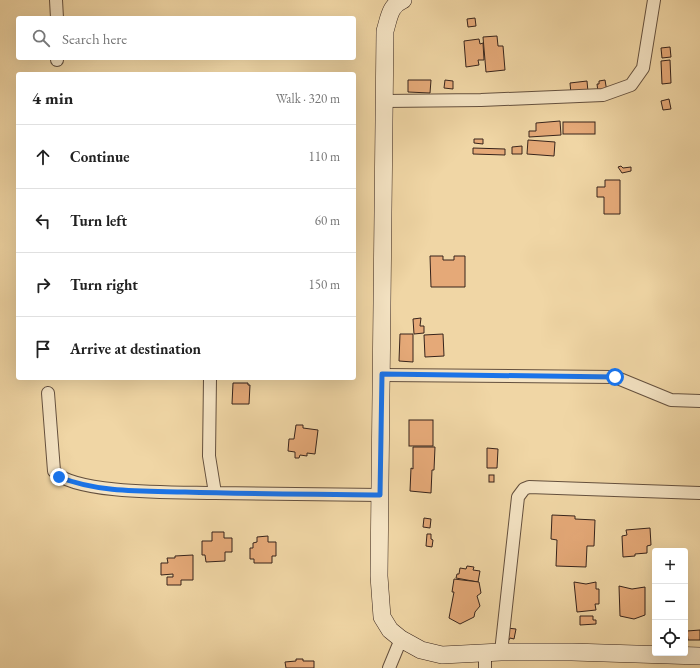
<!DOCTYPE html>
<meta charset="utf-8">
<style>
:root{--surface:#fff;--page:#f2f2f2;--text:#222;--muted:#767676;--line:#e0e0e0}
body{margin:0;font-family:"EB Garamond",serif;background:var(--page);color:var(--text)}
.controls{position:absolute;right:12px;bottom:12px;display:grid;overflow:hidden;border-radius:4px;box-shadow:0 4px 16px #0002}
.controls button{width:36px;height:36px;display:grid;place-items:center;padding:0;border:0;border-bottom:1px solid var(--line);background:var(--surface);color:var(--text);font:20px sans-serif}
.stop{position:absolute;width:12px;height:12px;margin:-9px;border:3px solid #1a73e8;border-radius:50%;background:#fff}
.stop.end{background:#1a73e8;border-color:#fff;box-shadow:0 1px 4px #0008}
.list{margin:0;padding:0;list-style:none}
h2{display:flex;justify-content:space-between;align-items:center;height:52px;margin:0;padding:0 16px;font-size:17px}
h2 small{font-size:13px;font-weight:400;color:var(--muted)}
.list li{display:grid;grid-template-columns:26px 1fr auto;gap:12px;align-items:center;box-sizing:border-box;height:64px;padding:0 16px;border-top:1px solid var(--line)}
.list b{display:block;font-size:15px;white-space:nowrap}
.list em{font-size:13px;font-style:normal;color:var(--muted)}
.icon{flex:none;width:22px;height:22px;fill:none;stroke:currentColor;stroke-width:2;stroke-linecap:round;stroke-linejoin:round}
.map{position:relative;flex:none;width:700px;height:668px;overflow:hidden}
.search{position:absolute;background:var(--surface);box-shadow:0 4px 16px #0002;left:16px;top:16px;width:340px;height:44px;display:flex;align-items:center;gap:10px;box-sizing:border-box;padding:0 14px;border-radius:4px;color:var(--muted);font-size:15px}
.panel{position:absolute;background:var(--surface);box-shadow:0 4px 16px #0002;left:16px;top:72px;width:340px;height:308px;border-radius:4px}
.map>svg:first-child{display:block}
.building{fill:#e5a978;stroke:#36231b}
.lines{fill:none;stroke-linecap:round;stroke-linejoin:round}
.street-casing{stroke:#64503e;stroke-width:14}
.secondary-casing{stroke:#36231b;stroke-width:18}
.street{stroke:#f5e4c4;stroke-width:12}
.secondary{stroke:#f5e4c4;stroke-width:17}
.route{stroke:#1a73e8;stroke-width:5}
</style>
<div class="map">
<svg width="700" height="668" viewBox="0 0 700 668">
<rect width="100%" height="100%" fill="#f0d6a5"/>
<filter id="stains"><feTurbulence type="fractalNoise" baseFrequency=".005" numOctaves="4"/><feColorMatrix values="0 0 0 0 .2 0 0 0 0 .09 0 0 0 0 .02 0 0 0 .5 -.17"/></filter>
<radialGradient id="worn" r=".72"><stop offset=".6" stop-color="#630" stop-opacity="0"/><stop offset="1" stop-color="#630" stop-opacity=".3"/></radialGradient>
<!-- building -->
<g class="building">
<polygon points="475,18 476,26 468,27 467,19"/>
<polygon points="497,36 498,46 503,46 505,70 486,72 483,37"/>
<polygon points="479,39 480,44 483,43 484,60 478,60 479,65 466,67 464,41"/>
<polygon points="670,47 671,57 662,58 661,48"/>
<polygon points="670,60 671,83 662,84 661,61"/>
<polygon points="408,80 431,80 430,93 408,92"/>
<polygon points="445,80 453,81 453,89 444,88"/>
<polygon points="605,80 607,92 598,92 597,84 599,84 599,81"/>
<polygon points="587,81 588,92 571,94 570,83"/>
<polygon points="669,99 671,109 663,110 661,101"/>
<polygon points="560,121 561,135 529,137 529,131 536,131 536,123"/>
<rect x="563" y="122" width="32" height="12"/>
<polygon points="474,139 483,139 483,144 474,143"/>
<polygon points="528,140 555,142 554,156 527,154"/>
<polygon points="522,146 522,154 512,154 512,147"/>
<polygon points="473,148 505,149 505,155 473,154"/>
<polygon points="621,166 623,168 631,167 631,171 622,173 618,167"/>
<polygon points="605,180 620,180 620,214 604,214 604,197 597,197 597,187 605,187"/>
<polygon points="430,256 443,256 443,260 454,260 454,256 465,256 465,287 431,287"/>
<polygon points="421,318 420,326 424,326 424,333 414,334 413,319"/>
<polygon points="400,334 413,334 413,362 399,361"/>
<polygon points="443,334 444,356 425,357 424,335"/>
<polygon points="233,383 248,383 248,385 250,385 249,404 232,404"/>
<rect x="409" y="420" width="24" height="26"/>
<polygon points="296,425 303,425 303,428 318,430 315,454 307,453 307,456 300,455 299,458 295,458 295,452 288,451 289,439 294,439"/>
<polygon points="413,447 435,447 434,470 432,470 431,493 410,491 411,468 413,469"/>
<polygon points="487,448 498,449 497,468 487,468"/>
<rect x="489" y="475" width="5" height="7"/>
<polygon points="552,515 575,516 575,519 595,520 594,546 587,546 586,567 556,566 557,540 551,539"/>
<polygon points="424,518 431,519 430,528 423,527"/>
<polygon points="650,528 651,545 647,546 647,553 635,554 635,556 623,557 622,536 627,535 626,530"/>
<polygon points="212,532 224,532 224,538 232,538 232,552 225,552 225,561 206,562 205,555 202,555 202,541 212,541"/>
<polygon points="427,534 431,534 431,539 433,540 432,547 426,546"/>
<polygon points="268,536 268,542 276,542 276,556 272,556 272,563 254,563 254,559 250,559 250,548 253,548 253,543 257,542 257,537"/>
<polygon points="193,555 193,580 181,580 181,585 167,585 167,577 173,577 173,574 161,575 161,563 168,563 167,558 175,558 175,556"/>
<polygon points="467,566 474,567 473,570 480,571 478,582 456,578 457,574 459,574 460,568 466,569"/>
<polygon points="454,579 479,582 481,593 477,596 480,606 475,612 474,617 460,624 449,618 454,592 452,592"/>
<polygon points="574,582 586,584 596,582 596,589 599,589 599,604 595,604 596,610 577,612"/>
<polygon points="619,586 632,589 645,587 645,615 634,619 620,616"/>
<polygon points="580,616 593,616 593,620 596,620 596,624 580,625"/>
<polygon points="507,628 516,629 514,639 510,638 509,640 505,640"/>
<polygon points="700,630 700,640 688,640 687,631"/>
<polygon points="296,659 303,659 303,661 314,661 314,668 286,668 285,662 296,661"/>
</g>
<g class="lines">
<!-- street casing -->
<g class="street-casing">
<g id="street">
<polyline points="56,0 57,18"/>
<polyline points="57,58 57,60"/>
<polyline points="385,101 481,100 603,95 631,85 643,68 654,0"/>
<polyline points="382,375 615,377 671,400 700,401"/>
<polyline points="210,378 209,456 215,493 380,495"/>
<path d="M48 393 54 471C74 495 182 492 215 493"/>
<polyline points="501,652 518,497 524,489 529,487 700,493"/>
<polyline points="389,668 401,639"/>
<polyline points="485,668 485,653"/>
</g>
</g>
<!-- secondary casing -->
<g class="secondary-casing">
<path id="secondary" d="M403 0C390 5 389 18 385 31L379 576 382 617 390 630 401 639 421 650 442 655 501 652H572L700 656"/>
</g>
<!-- street -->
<use href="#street" class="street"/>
<!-- secondary -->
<use href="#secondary" class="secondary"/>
</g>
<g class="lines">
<!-- route -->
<path class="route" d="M59 477C99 493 143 491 185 492 250 494 315 494 380 495L382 374 615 377"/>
</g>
<rect width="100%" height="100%" filter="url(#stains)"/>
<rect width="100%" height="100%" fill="url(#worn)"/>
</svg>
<div class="controls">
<button>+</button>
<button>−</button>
<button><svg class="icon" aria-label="locate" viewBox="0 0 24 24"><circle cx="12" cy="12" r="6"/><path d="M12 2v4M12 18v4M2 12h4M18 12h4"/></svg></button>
</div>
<div class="stop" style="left:615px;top:377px"></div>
<div class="stop end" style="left:59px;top:477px"></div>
<div class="search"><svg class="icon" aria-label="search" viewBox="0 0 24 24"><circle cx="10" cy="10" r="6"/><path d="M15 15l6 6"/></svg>Search here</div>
<section class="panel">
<h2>4 min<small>Walk · 320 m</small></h2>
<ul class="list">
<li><svg class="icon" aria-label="ahead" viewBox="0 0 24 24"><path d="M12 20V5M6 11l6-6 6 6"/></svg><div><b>Continue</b></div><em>110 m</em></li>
<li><svg class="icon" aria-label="left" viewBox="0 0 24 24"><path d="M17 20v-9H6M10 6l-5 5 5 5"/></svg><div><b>Turn left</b></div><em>60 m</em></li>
<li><svg class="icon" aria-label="right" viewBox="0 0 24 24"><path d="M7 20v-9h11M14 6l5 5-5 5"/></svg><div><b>Turn right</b></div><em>150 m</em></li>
<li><svg class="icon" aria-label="arrive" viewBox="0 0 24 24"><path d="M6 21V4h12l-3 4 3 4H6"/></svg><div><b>Arrive at destination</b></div></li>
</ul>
</section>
</div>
